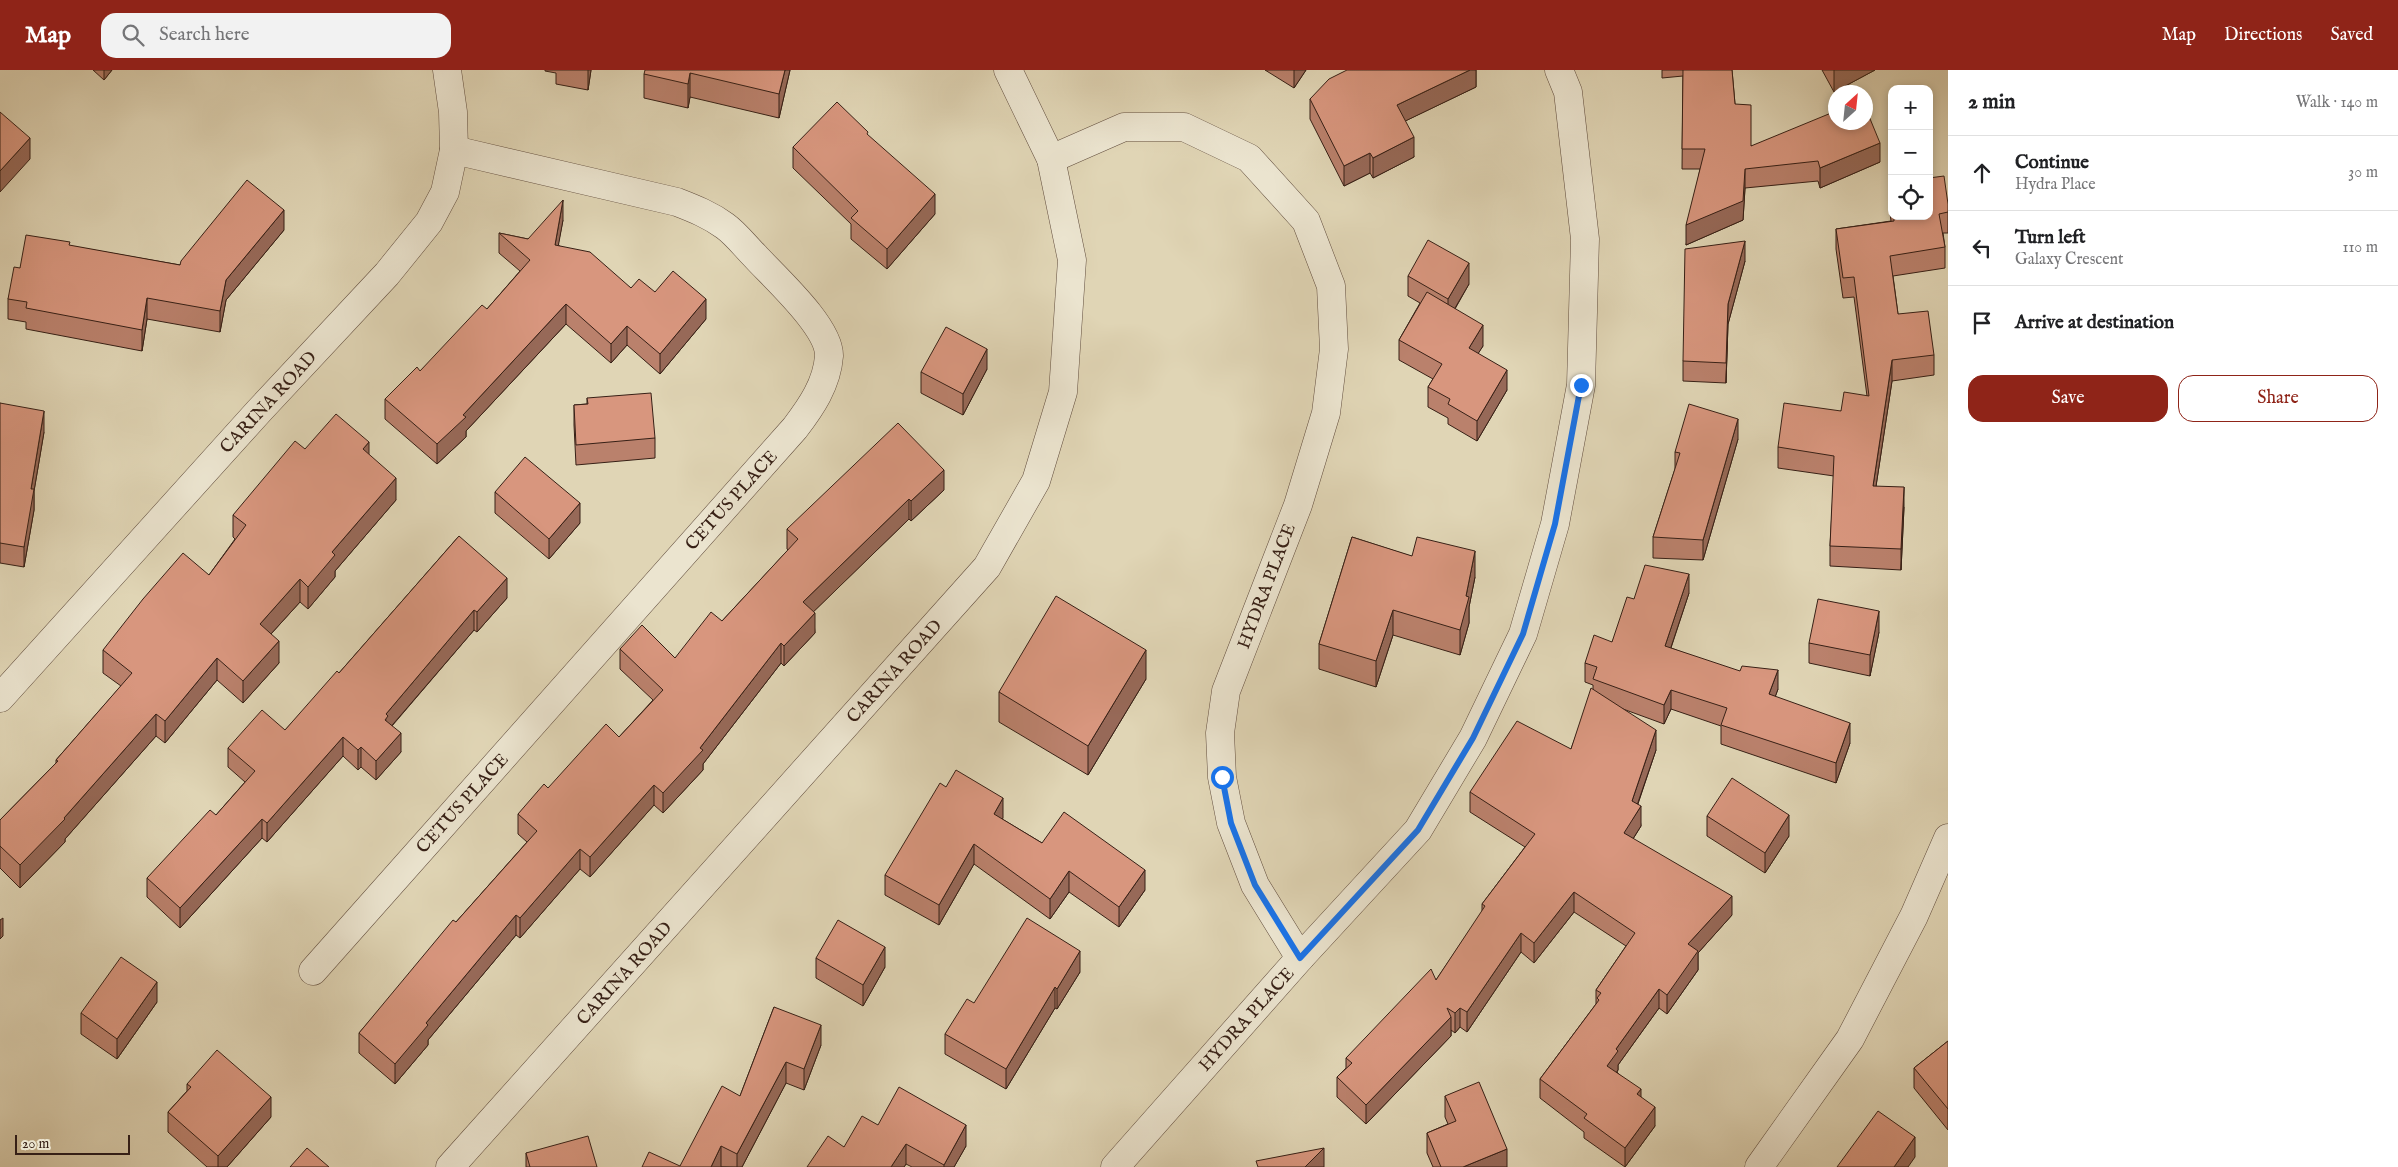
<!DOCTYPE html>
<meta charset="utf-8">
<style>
:root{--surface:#fff;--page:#f2f2f2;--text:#202124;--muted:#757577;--line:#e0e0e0;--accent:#8f2418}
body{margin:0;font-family:"IM FELL English",serif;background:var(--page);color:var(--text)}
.controls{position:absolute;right:15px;top:15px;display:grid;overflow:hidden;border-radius:10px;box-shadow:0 2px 8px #0003}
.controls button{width:45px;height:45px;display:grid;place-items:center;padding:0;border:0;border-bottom:1px solid var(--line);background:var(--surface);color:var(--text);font:25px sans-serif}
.compass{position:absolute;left:1828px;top:15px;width:45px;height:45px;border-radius:50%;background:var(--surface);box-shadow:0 2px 8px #0003;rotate:27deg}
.scale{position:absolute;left:15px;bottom:12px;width:115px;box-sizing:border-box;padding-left:5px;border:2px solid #372016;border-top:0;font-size:14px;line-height:18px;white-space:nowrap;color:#372016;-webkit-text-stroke:4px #ebe4cf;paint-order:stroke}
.stop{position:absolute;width:15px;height:15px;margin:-11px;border:4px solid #1a73e8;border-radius:50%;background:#fff}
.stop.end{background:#1a73e8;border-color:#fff;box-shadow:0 1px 5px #0008}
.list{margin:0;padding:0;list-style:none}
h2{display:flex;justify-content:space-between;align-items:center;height:65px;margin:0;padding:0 20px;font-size:21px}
h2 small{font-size:16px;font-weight:400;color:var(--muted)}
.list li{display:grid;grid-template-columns:32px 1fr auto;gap:15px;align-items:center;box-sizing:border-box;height:75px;padding:0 20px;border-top:1px solid var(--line)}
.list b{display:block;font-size:19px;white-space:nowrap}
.list p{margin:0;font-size:16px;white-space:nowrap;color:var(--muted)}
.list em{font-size:16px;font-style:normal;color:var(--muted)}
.actions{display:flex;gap:10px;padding:15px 20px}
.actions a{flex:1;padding:11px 0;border:1px solid var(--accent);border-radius:15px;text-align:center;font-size:18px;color:var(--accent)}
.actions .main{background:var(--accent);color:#fff}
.icon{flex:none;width:28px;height:28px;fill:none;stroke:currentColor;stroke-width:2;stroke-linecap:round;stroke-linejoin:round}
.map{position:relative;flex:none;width:1948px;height:1097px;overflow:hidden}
header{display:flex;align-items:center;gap:30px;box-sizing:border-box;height:70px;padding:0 25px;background:var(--accent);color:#fff}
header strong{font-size:24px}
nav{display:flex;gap:28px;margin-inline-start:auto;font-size:18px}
.search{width:350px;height:45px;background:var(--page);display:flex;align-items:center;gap:12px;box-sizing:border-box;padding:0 18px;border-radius:15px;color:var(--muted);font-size:19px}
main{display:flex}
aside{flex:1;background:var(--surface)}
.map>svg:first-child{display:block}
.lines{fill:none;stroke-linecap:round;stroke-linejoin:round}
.minor-casing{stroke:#614d3e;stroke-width:29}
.minor{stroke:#ebe4cf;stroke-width:28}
.wall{fill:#ba816c;stroke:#372016}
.shaded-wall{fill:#976958;stroke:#372016}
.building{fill:#d8967e;stroke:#372016}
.route{stroke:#1a73e8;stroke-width:6}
.labels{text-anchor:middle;stroke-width:4.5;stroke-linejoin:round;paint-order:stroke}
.street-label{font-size:18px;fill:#372016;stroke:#ebe4cf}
</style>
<header>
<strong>Map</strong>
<div class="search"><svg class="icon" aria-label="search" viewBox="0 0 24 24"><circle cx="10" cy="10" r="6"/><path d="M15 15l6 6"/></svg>Search here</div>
<nav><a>Map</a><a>Directions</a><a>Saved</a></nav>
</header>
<main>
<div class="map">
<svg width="1948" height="1097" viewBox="0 0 1948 1097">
<rect width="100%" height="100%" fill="#e0d5b5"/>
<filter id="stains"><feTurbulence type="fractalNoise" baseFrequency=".004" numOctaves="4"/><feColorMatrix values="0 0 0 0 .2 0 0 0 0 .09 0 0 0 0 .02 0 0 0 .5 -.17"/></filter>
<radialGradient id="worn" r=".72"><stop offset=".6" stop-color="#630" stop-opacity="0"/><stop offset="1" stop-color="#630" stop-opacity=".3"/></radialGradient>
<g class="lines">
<!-- minor casing -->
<g class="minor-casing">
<g id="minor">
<polyline points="1051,89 1124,57 1184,57 1249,88 1306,151 1331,216 1334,279 1326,343 1298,435 1226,621 1220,663 1222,707 1231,753 1255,815 1300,888"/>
<polyline points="0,628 259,341 387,204 429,152 445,122 454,80 453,42 447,0"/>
<path d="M313 901 795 358C811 337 827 314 829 286 830 257 774 207 755 186 745 176 736 164 725 156 710 145 695 139 677 132L454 80"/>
<polyline points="450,1097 987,497 1036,411 1063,322 1072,190 1051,89 1008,0"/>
<polyline points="1115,1097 1300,888 1418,760 1473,668 1523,564 1555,454 1581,315 1585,169 1568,22 1559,0"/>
<polyline points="1759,1097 1850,969 1914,846 1948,768"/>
</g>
</g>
<!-- minor -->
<use href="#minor" class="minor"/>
</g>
<!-- wall -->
<g class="wall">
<polygon points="93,0 112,0 104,10"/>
<polygon points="545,0 591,0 588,20 556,14 556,3 545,1"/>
<polygon points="790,0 779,48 690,27 688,38 644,28 644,4"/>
<polygon points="1265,0 1306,0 1294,18"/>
<polygon points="1476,0 1476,17 1405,51 1414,87 1373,108 1370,103 1344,116 1310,49 1310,29"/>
<polygon points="1662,0 1732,0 1735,34 1751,76 1880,92 1820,118 1818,111 1745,118 1743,150 1686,175 1700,99 1682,99 1683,6 1662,8"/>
<polygon points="1822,0 1875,0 1834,22"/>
<polygon points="868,66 935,144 887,199 851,169 851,154 793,98 793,77"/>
<polygon points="1892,114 1892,146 1929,146 1948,134 1948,163 1943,163 1945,177 1945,198 1893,206 1898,244 1934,285 1934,305 1892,311 1876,416 1904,437 1901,500 1830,496 1830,476 1834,406 1778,398 1778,377 1867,326 1854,227 1843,228 1836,179 1836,159 1891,151 1889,135 1889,115"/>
<polygon points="563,150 558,175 631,218 655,222 706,249 660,304 627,275 611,293 566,254 466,361 466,367 437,394 385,349 385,329 420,301 487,239 520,201 499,183 499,163 528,169"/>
<polygon points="284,160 226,230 220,262 147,249 142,281 26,259 26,252 8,249 8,229 20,198 70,176 180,195"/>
<polygon points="1745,191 1728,254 1726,313 1683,311 1683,291"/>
<polygon points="1408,206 1469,214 1455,239 1483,276 1478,283 1507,320 1477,371 1448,354 1448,348 1428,337 1428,317 1433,309 1399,290 1399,270 1420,233 1408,226"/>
<polygon points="987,299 963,345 921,323 921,302"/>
<polygon points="587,328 655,368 655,388 576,395 574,355 574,335 587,334"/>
<polygon points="0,333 44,362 34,421 34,440 24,497 0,493"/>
<polygon points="1738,369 1703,490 1653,488 1653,467 1675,399 1675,382"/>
<polygon points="305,379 369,385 396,430 335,501 335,507 308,539 300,532 271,564 279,593 243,633 217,610 165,673 156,666 65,769 65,772 20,818 0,798 0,750 56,693 56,690 121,616 103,603 103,580 209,505 235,469 233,467 233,445"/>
<polygon points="944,420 911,451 909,449 813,542 815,563 784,596 781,593 703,694 703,700 663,743 654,735 590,807 580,799 520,868 516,865 428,970 428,975 395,1014 359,983 359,963 456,852 527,772 518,764 518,744 548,718 619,667 653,630 620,599 620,579 675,588 722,551 788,480 787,479 787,459"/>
<polygon points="495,422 580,453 549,489 495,443"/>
<polygon points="459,466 507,528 477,562 474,560 392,656 401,682 376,710 361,697 358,700 343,686 267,772 262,768 180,858 147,827 147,808 216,745 245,712 228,697 228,678 285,660 339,603"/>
<polygon points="1352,467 1475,507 1469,537 1469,553 1460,585 1393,565 1376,617 1319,599 1319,574"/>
<polygon points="1689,523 1671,578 1778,619 1775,627 1850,673 1836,713 1721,674 1721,656 1671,639 1664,654 1623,639 1656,680 1638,734 1641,756 1633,769 1732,845 1698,883 1698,900 1667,944 1659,938 1618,995 1618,1000 1617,1002 1641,1027 1655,1056 1625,1097 1584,1068 1584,1062 1540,1028 1540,1009 1596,934 1596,920 1626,876 1574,842 1534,893 1521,882 1467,962 1460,957 1455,963 1451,960 1451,966 1366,1054 1337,1027 1337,1007 1346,998 1346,988 1436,910 1482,842 1482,834 1525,777 1470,742 1470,722 1571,679 1593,620 1593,615 1585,612 1585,593 1612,572 1634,529"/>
<polygon points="1879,562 1870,606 1809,593 1809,573"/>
<polygon points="1146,609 1088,705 999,652 999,622"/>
<polygon points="1707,746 1789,766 1765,803 1707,766"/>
<polygon points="1003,748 1002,749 1042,773 1145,820 1119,857 1069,822 1050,849 974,794 939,855 885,825 885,805"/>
<polygon points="816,888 885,897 863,936 816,908"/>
<polygon points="1080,902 1057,939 1055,938 1006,1019 945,984 945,964 974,933"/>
<polygon points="157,932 117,989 81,964 81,943"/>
<polygon points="774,937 821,975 804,1020 786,1013 742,1097 680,1096 740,1026"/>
<polygon points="1948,971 1948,1060 1914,1018 1914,998"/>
<polygon points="187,1014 271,1047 227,1097 207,1097 168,1062 168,1042 187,1021"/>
<polygon points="1445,1026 1507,1097 1433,1097 1427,1083 1427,1063 1448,1054 1445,1047"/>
<polygon points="878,1055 966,1076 954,1097 912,1097 906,1094 904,1097 807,1097 844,1077"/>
<polygon points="526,1083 597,1097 526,1097"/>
</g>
<!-- shaded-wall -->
<g class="shaded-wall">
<polygon points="104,0 112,0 104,10"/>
<polygon points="588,0 591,0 588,20"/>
<polygon points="785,0 790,0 779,48 779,24"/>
<polygon points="1294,0 1306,0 1294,18"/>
<polygon points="1470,0 1476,0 1476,17 1397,55 1397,35"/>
<polygon points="1834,0 1875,0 1834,22"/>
<polygon points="690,3 690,27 688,38 688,14"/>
<polygon points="1414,67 1414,87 1373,108 1373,88"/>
<polygon points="30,68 30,89 0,122 0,101"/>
<polygon points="1880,73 1880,92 1820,118 1820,98"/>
<polygon points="1370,83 1370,103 1344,116 1344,96"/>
<polygon points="1745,99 1745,118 1743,150 1686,175 1686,155"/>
<polygon points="935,124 935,144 887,199 887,179"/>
<polygon points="563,130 563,150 555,194 555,175"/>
<polygon points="284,140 284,160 226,230 220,262 220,241 226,210"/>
<polygon points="1745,171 1745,191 1728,254 1726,313 1728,234"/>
<polygon points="1469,193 1469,214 1448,250 1448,229"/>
<polygon points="147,228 147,249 142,281 142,260"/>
<polygon points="706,229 706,249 660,304 660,284"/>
<polygon points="566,234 566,254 466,361 466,367 437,394 437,374 463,345"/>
<polygon points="1483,255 1483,276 1469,298 1469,278"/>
<polygon points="627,256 627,275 611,293 611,274"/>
<polygon points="987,279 987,299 963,345 963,324"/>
<polygon points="1892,290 1892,311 1873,436 1873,416"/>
<polygon points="1507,300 1507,320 1477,371 1477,351"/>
<polygon points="44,341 44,362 34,421 34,440 24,497 24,477 31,419"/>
<polygon points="1738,349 1738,369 1703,490 1703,470"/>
<polygon points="369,372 369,395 363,379"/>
<polygon points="944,400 944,420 911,451 911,431"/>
<polygon points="396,408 396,430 335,501 335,507 308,539 308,517 332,482"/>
<polygon points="1904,417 1904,437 1901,500 1901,479"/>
<polygon points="909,429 909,449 803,552 803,532"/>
<polygon points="580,433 580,453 549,489 549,469"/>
<polygon points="1475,481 1475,507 1469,537 1469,553 1460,585 1460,560 1466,526"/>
<polygon points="1689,504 1689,523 1665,595 1665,576"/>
<polygon points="507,508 507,528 477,562 477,542"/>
<polygon points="300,509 300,532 260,576 260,554"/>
<polygon points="474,540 474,560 388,660 385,669 386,644"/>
<polygon points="1393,540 1393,565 1376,617 1376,591"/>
<polygon points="1879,541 1879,562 1870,606 1870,585"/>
<polygon points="815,543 815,563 784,596 784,576"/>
<polygon points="279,571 279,593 243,633 243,611"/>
<polygon points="781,573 781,593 703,694 703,700 663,743 663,723 700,678"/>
<polygon points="1146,580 1146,609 1088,705 1088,676"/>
<polygon points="217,588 217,610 165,673 165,651"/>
<polygon points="1778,600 1778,619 1769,644 1769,624"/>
<polygon points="1671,620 1671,639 1664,654 1664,635"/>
<polygon points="156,644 156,666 65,769 65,772 20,818 20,795 64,748"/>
<polygon points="1850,653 1850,673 1836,713 1836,693"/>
<polygon points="1656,660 1656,680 1632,750 1641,736 1641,756 1624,783 1624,763 1632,731"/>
<polygon points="401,663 401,682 376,710 376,691"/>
<polygon points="343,667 343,686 267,772 267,753"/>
<polygon points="361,677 361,697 358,700 358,680"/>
<polygon points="654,715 654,735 590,807 590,787"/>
<polygon points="1003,728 1003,748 994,764 994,744"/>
<polygon points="1789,745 1789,766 1765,803 1765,783"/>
<polygon points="262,749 262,768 180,858 180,838"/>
<polygon points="974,774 974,794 939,855 939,835"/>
<polygon points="580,779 580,799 520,868 520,848"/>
<polygon points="1145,800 1145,820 1119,857 1119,837"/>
<polygon points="1069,801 1069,822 1050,849 1050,829"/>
<polygon points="1574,822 1574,842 1534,893 1534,873"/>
<polygon points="1732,826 1732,845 1698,883 1698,900 1667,944 1667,925 1688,874"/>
<polygon points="516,845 516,865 428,970 428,975 395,1014 395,994 426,953"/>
<polygon points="3,848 3,866 0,869 0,850"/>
<polygon points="1521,863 1521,882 1467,962 1467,942"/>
<polygon points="885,877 885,897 863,936 863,915"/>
<polygon points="1080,881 1080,902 1057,939 1057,919"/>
<polygon points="157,912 157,932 117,989 117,969"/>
<polygon points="1055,917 1055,938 1006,1019 1006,999"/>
<polygon points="1659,919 1659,938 1618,995 1618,1000 1607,1015 1607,996 1616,979"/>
<polygon points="1460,938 1460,957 1455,963 1455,943"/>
<polygon points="1451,947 1451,966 1366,1054 1366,1035"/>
<polygon points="821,955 821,975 804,1020 804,999"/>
<polygon points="786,992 786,1013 742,1097 737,1097 737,1084"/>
<polygon points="1641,1019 1641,1038 1637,1024"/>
<polygon points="271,1027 271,1047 227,1097 218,1097 218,1086"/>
<polygon points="1655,1037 1655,1056 1625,1097 1625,1078"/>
<polygon points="966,1055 966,1076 954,1097 944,1097 944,1095"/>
<polygon points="1915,1067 1915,1087 1908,1097 1894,1097"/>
<polygon points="906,1074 906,1094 904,1097 891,1097"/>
<polygon points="721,1076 721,1097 711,1097"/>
<polygon points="1324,1078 1324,1097 1305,1097"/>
<polygon points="1507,1079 1507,1097 1463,1097"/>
</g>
<!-- building -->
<g class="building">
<polygon points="645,0 785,0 779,24 690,3 688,14 644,4"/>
<polygon points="1347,0 1470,0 1397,35 1414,67 1373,88 1370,83 1344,96 1310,29 1329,9"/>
<polygon points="1683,0 1732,0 1735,34 1751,35 1751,76 1836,41 1836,52 1866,52 1866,39 1880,73 1820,98 1818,91 1745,99 1743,131 1686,155 1705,79 1682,79"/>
<polygon points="837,32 868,62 867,64 935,124 887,179 851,148 858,141 793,77"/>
<polygon points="0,42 30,68 0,101"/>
<polygon points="1944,106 1948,134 1948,142 1939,144 1945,177 1890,186 1898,244 1928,241 1934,285 1892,290 1873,416 1904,417 1901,479 1830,476 1834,386 1778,377 1784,333 1841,341 1844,322 1869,326 1854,207 1843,208 1836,159 1894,151 1894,146 1929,146 1929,108"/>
<polygon points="247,110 284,140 226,210 220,241 147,228 142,260 26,238 27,232 8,229 14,197 20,198 26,165 70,172 69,175 180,195 181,191"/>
<polygon points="1892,114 1892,134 1889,115"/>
<polygon points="563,130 555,175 590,182 631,218 639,209 655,222 673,201 706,229 660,284 627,256 611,274 566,234 463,345 466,347 437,374 385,329 417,297 420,301 482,235 487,239 530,190 499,163 528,169"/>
<polygon points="1428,170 1469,193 1448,229 1408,206"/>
<polygon points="1745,171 1728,234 1726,293 1683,291 1685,179"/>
<polygon points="1427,222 1483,255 1469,278 1507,300 1477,351 1448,334 1450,329 1428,317 1442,294 1399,270"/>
<polygon points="946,257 987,279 963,324 921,302"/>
<polygon points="651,323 655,368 576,375 574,335 588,334 587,328"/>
<polygon points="0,333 44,341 31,419 34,419 24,477 0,473"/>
<polygon points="1689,334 1738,349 1703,470 1653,467 1680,383 1675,382"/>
<polygon points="336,344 369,372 363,379 396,408 332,482 335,485 308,517 300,509 260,554 279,571 243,611 217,588 165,651 156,644 64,748 65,749 20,795 0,776 0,750 58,691 56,690 132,603 103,580 143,529 183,483 209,505 246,455 233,445 295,371 305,379"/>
<polygon points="898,353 944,400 911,431 909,429 803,532 815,543 784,576 781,573 700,678 703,680 663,723 654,715 590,787 580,779 520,848 516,845 426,953 428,955 395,994 359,963 453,850 456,852 537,761 518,744 544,714 548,718 606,654 619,667 663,620 620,579 642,555 675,588 711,542 722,551 798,469 787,459"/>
<polygon points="525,387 580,433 549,469 495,422"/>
<polygon points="459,466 507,508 477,542 474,540 386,644 388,646 385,650 401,663 376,691 361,677 358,680 343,667 267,753 262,749 180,838 147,808 210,740 216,745 255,701 228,678 262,640 285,660 337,601 339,603"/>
<polygon points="1352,467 1412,486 1417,467 1475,481 1466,526 1469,527 1460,560 1393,540 1376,591 1319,574"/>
<polygon points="1645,495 1689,504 1665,576 1740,601 1742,596 1778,600 1769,624 1850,653 1836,693 1721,655 1727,638 1671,620 1664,635 1593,609 1597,597 1585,593 1594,565 1612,572 1627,527 1634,529"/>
<polygon points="1056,526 1146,580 1088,676 999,622"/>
<polygon points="1818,529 1879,541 1870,585 1809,573"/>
<polygon points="1591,618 1656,660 1632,731 1641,736 1624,763 1732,826 1688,874 1698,881 1667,925 1659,919 1616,979 1618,981 1607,996 1641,1019 1637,1024 1655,1037 1625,1078 1584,1048 1587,1044 1540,1009 1599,930 1597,928 1601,923 1596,920 1635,863 1574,822 1534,873 1521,863 1467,942 1460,938 1455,943 1447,938 1451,947 1366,1035 1337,1007 1352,993 1346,988 1431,899 1436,910 1485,836 1482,834 1535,764 1470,722 1517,651 1571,679"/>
<polygon points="956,700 1003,728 994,744 1042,773 1064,742 1145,800 1119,837 1069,801 1050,829 974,774 939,835 885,805 940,713 946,717"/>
<polygon points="1732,708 1789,745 1765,783 1707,746"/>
<polygon points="1027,848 1080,881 1057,919 1055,917 1006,999 945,964 967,929 974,933"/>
<polygon points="838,850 885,877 863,915 816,888"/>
<polygon points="121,887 157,912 117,969 81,943"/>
<polygon points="774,937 821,955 804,999 786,992 737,1084 721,1076 711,1097 642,1097 649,1082 680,1096 722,1016 740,1026"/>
<polygon points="1948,971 1948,1039 1914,998"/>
<polygon points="217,980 271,1027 218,1086 168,1042 191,1017 187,1014"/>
<polygon points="1479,1012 1507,1079 1463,1097 1441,1097 1427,1063 1456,1051 1445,1026"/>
<polygon points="899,1017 966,1055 944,1095 906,1074 891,1097 807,1097 828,1066 844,1077 862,1046 878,1055"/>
<polygon points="1878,1041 1915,1067 1894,1097 1837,1097"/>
<polygon points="588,1066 597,1097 530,1097 526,1083"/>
<polygon points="307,1078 329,1097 290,1097"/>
<polygon points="1324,1078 1305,1097 1258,1097 1256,1091"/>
</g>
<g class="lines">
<!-- route -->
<polyline class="route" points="1222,707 1231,753 1255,815 1300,888 1418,760 1473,668 1523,564 1555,454 1581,315"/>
</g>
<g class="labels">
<!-- street labels -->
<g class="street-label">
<text transform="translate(268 332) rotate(-47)" y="6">CARINA ROAD</text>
<text transform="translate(731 430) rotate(-48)" y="6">CETUS PLACE</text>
<text transform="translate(1266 516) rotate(-69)" y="6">HYDRA PLACE</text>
<text transform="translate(894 601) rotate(-48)" y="6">CARINA ROAD</text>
<text transform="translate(462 733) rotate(-48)" y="6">CETUS PLACE</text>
<text transform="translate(624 903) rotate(-48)" y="6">CARINA ROAD</text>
<text transform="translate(1246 949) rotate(-48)" y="6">HYDRA PLACE</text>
</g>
</g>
<rect width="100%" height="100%" filter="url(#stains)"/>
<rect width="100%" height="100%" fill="url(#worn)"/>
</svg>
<div class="controls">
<button>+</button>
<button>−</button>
<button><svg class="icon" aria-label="locate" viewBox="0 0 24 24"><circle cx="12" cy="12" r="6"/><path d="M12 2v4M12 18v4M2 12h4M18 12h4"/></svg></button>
</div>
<svg class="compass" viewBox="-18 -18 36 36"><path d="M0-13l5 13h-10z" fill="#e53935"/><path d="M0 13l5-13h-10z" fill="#757577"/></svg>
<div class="scale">20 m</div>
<div class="stop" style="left:1222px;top:707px"></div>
<div class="stop end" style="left:1581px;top:315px"></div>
</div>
<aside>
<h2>2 min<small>Walk · 140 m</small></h2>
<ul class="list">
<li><svg class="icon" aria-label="ahead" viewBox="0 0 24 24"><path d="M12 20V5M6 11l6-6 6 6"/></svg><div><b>Continue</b><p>Hydra Place</p></div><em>30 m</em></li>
<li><svg class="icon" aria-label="left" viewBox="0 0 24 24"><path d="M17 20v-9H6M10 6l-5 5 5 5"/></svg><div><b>Turn left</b><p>Galaxy Crescent</p></div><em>110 m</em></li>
<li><svg class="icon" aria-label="arrive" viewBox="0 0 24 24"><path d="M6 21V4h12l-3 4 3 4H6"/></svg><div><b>Arrive at destination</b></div></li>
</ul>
<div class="actions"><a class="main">Save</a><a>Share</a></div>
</aside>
</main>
